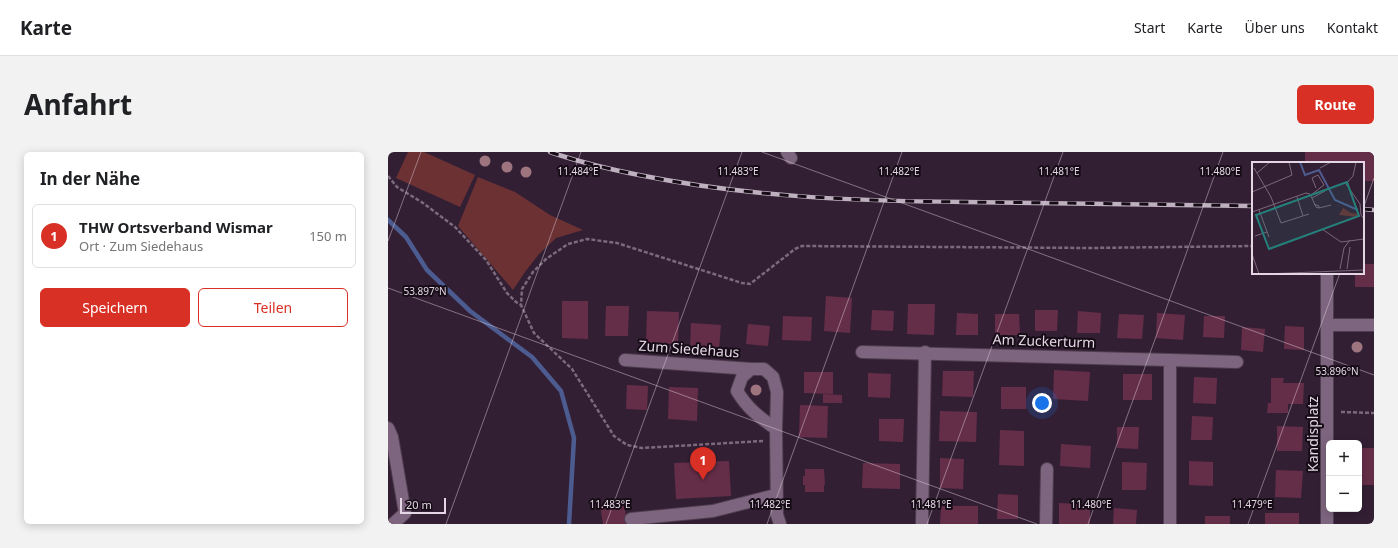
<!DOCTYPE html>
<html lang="de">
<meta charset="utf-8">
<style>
:root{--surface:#fff;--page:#f2f2f2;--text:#202124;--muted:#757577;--line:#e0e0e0;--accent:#d93025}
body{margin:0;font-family:"Noto Sans",sans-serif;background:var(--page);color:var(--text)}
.controls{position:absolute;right:12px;bottom:12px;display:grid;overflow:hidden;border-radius:6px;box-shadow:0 2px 10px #0003}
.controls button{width:36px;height:36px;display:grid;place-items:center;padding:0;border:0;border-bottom:1px solid var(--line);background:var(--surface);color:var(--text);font:20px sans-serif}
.scale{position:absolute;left:12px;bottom:10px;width:46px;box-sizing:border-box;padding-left:4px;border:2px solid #e4d6e4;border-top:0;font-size:11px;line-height:14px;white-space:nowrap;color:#e4d6e4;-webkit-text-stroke:3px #160c16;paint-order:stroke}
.you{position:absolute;left:654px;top:251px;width:14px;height:14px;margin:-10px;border:3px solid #fff;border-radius:50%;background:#1a73e8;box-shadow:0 0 0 6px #1a73e833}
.badge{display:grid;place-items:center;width:26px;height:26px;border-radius:50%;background:var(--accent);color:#fff;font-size:13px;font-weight:700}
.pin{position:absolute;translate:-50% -33px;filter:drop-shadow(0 1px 2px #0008)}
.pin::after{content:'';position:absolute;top:21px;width:14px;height:12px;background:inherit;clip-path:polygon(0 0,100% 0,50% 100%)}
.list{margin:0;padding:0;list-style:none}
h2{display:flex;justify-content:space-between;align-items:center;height:52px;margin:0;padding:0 16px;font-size:17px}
h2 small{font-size:13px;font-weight:400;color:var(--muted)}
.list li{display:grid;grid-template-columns:26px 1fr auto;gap:12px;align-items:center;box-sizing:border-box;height:64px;margin:0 8px 8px;padding:0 8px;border:1px solid var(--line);border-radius:6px}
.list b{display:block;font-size:15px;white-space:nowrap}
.list p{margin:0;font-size:13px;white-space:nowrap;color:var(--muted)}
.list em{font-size:13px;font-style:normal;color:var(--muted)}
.actions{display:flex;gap:8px;padding:12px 16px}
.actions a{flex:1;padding:9px 0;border:1px solid var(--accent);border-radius:6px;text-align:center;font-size:14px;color:var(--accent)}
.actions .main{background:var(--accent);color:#fff}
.map{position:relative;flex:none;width:986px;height:372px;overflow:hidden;border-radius:6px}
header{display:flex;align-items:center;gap:24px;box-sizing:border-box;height:56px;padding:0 20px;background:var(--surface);border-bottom:1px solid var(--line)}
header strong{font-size:19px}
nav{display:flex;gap:22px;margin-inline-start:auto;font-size:14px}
.intro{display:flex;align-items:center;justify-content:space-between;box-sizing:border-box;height:96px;padding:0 24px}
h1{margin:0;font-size:28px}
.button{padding:10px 18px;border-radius:6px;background:var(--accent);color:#fff;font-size:14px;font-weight:700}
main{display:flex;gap:24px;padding:0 24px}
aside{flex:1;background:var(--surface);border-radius:6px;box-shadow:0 2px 10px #0003}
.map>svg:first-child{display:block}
.green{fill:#6c3133}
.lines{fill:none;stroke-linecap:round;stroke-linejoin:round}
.stream{stroke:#4d5c90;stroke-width:4.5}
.building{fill:#652e48}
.minor-casing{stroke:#4f3e4f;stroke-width:14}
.path{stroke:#7b6a7c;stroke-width:2.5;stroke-dasharray:4 2;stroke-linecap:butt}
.minor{stroke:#7e657f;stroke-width:12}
.rail-casing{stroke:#bfb0bf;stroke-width:4.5}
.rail{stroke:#160c16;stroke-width:3;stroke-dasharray:9;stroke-linecap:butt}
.tree{fill:#9e747e}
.ticks{fill:none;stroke:#e4d6e4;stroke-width:1;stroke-opacity:0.45}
.labels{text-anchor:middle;stroke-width:4;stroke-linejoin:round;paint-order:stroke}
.street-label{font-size:14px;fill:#e4d6e4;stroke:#160c16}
.inset-river{fill:none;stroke:#4d5c90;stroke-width:2}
.inset-road{fill:none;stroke:#7a687a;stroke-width:1}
.view{fill:#24807a;fill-opacity:0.15;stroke:#24807a;stroke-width:2}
.inset-edge{fill:none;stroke:#e4d6e4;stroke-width:2}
.ticks-label{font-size:10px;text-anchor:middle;fill:#e4d6e4;stroke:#160c16;stroke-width:4;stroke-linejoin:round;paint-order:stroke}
</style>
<header>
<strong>Karte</strong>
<nav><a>Start</a><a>Karte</a><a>Über uns</a><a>Kontakt</a></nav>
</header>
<div class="intro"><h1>Anfahrt</h1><a class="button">Route</a></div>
<main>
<aside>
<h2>In der Nähe<small></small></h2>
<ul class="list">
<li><span class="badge">1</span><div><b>THW Ortsverband Wismar</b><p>Ort · Zum Siedehaus</p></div><em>150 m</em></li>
</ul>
<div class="actions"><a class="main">Speichern</a><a>Teilen</a></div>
</aside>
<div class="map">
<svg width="986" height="372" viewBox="0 0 986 372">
<rect width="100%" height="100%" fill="#331f34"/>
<!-- green -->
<g class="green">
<polygon points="20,0 36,0 87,23 72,55 8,26"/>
<polygon points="90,25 127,40 162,63 195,78 168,86 151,102 137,120 125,138 70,74"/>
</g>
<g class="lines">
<!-- stream -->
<polyline class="stream" points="0,68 18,85 39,118 82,159 144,205 173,239 186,286 181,372"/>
</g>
<!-- building -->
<g class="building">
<polygon points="917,0 986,0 986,29 975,29 975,11 917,11"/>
<polygon points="975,112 986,112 986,135 967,135 967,121 975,121"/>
<polygon points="438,144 464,146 462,181 436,179"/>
<polygon points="174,149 200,149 200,187 174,186"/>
<polygon points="520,152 547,152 546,183 519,182"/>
<polygon points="218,154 241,154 240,184 217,184"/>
<polygon points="484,158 506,159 505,179 483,178"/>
<polygon points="647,158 670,158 669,179 647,179"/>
<polygon points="259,159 291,160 290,192 258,191"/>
<polygon points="690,159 713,161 712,181 689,181"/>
<polygon points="569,161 590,162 590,183 568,183"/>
<polygon points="769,161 797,163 795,188 768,186"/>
<polygon points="607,162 631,162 632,183 607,183"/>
<polygon points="731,162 756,163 754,187 729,186"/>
<polygon points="395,164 424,165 423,189 394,188"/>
<polygon points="816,164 837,164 836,186 815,185"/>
<polygon points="303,171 333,173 331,197 302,196"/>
<polygon points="360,172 382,174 380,194 358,192"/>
<polygon points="897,174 916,175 916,198 896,197"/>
<polygon points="854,175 877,177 875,200 853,198"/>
<polygon points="666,218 702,220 700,249 665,247"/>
<polygon points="555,219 586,219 585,245 554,244"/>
<polygon points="416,220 445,220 445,242 416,241"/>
<polygon points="480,221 503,222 502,246 480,245"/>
<rect x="735" y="222" width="29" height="26"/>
<polygon points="806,225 829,226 828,252 805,251"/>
<polygon points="883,226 896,226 895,231 916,231 915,252 900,252 900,261 879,261 880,251 883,251"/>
<polygon points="239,233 260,234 259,258 238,257"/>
<polygon points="281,235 310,236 309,269 280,267"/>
<rect x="613" y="235" width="25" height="22"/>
<polygon points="435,242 454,243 454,251 435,251"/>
<polygon points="412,253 440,254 439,286 411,285"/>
<polygon points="552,259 589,260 588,290 551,289"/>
<polygon points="804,264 825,265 824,288 803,288"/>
<polygon points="491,267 516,267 515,290 491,289"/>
<polygon points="889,274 915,275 914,299 889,299"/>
<polygon points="729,275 751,275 750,297 729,296"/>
<polygon points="612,278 636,279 636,314 611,313"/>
<polygon points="673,292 703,294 702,316 672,314"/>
<rect x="971" y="296" width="15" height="37"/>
<polygon points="552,306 576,307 575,337 552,336"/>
<polygon points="341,309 343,344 288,347 286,311"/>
<polygon points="801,309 825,310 825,334 801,333"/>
<polygon points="734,310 759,311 758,338 734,338"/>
<polygon points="475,311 512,312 512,337 474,336"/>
<polygon points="417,317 436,317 437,333 436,333 436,340 417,340 417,333 415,333 415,324 417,324"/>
<polygon points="888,318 915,319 913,346 887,345"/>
<polygon points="610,342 630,343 630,367 609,367"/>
<polygon points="236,350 239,372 215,372 212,353"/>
<polygon points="671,351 691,352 691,356 702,357 702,372 671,372"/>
<polygon points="553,354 590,354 590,372 552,372"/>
<polygon points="726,356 749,358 748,372 725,372"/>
<rect x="877" y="361" width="34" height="11"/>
<rect x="817" y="364" width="25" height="8"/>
</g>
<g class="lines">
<!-- minor casing -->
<g class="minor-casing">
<g id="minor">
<polyline points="399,0 403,6"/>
<polyline points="939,121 939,372"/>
<polyline points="940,173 986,173"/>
<polyline points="474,200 782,208 782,372"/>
<polyline points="237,208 363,217"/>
<polyline points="782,208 849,210"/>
<polyline points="0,276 4,285 17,361 5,372"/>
<path d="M388 277C370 264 360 257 349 239L354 225 363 217H376L385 225 389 240 388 277 389 363 392 372"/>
<polyline points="243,367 325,359 388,343"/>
<polyline points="534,372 537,200"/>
<polyline points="658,372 659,317"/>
</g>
</g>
<!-- path -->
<g class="path">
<polyline points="0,24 9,35 35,51 67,75 98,108 119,141 128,150 133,153"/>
<polyline points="953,260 986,261"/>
<polyline points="375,289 254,296 239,293 226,284 184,217 146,181 133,153 134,137 145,120 158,107 180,92 199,87 229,91 354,131 362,132 407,97 414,94 701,96 865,94"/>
</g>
<!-- minor -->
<use href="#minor" class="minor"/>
<!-- rail casing -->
<g class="rail-casing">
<g id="rail">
<path d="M162 0C191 10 221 17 251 23 361 45 466 49 577 50 673 51 769 52 865 54"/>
<polyline points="975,57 986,58"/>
</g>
</g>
<!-- rail -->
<use href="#rail" class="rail"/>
</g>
<!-- trees -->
<g class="tree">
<circle cx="97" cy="9" r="5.5"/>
<circle cx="119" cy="15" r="5.5"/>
<circle cx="138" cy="20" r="5.5"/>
<circle cx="969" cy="195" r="5.5"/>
<circle cx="368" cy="238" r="5.5"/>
</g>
<!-- ticks -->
<path class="ticks" d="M374 0 986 223M975 57 986 26M0 89 33 0M0 136 649 372M58 372 193 0M218 372 354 0M379 372 514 0M539 372 675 0M700 372 835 0M860 372 952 121"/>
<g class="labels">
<!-- street labels -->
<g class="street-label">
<text transform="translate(656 189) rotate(2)" y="5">Am Zuckerturm</text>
<text transform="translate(301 197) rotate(4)" y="5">Zum Siedehaus</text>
<text transform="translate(925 282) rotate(-90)" y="5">Kandisplatz</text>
</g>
</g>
<!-- overview -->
<g transform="translate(864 10)">
<rect width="112" height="112" fill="#331f34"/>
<path d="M91 46 99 51 106 52 105 55 87 53Z" fill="#6c3133"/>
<path class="inset-river" d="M48 0 53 13 67 8 83 38 106 48"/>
<path class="inset-road" d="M104 0 101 14 94 22 108 42 109 53 112 57M2 6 19 35 29 61 57 52M68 6 79 0M5 11 18 0M0 30 40 13 37 0M59 33 72 23 66 13 60 16 64 26M45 35 51 54M60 36 73 29M67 46 79 43M7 48 17 75M0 50 54 31 58 32 64 45 67 46V44L62 42M70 67 89 80 112 77M3 74 15 70M0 92 7 112M88 107 92 86 98 78M95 107 98 85M12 112 112 108"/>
<path class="view" d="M95 20 107 54 17 87 4 53Z"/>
<rect width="112" height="112" class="inset-edge"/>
</g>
<g class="ticks-label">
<text x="350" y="23">11.483°E</text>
<text x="671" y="23">11.481°E</text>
<text x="190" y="23">11.484°E</text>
<text x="511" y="23">11.482°E</text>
<text x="832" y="23">11.480°E</text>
<text x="37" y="143">53.897°N</text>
<text x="949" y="223">53.896°N</text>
<text x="222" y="356">11.483°E</text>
<text x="382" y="356">11.482°E</text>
<text x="543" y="356">11.481°E</text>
<text x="703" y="356">11.480°E</text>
<text x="864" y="356">11.479°E</text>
</g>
</svg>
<div class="controls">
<button>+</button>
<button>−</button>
</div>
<div class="scale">20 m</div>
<div class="you"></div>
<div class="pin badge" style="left:315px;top:328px">1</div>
</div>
</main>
